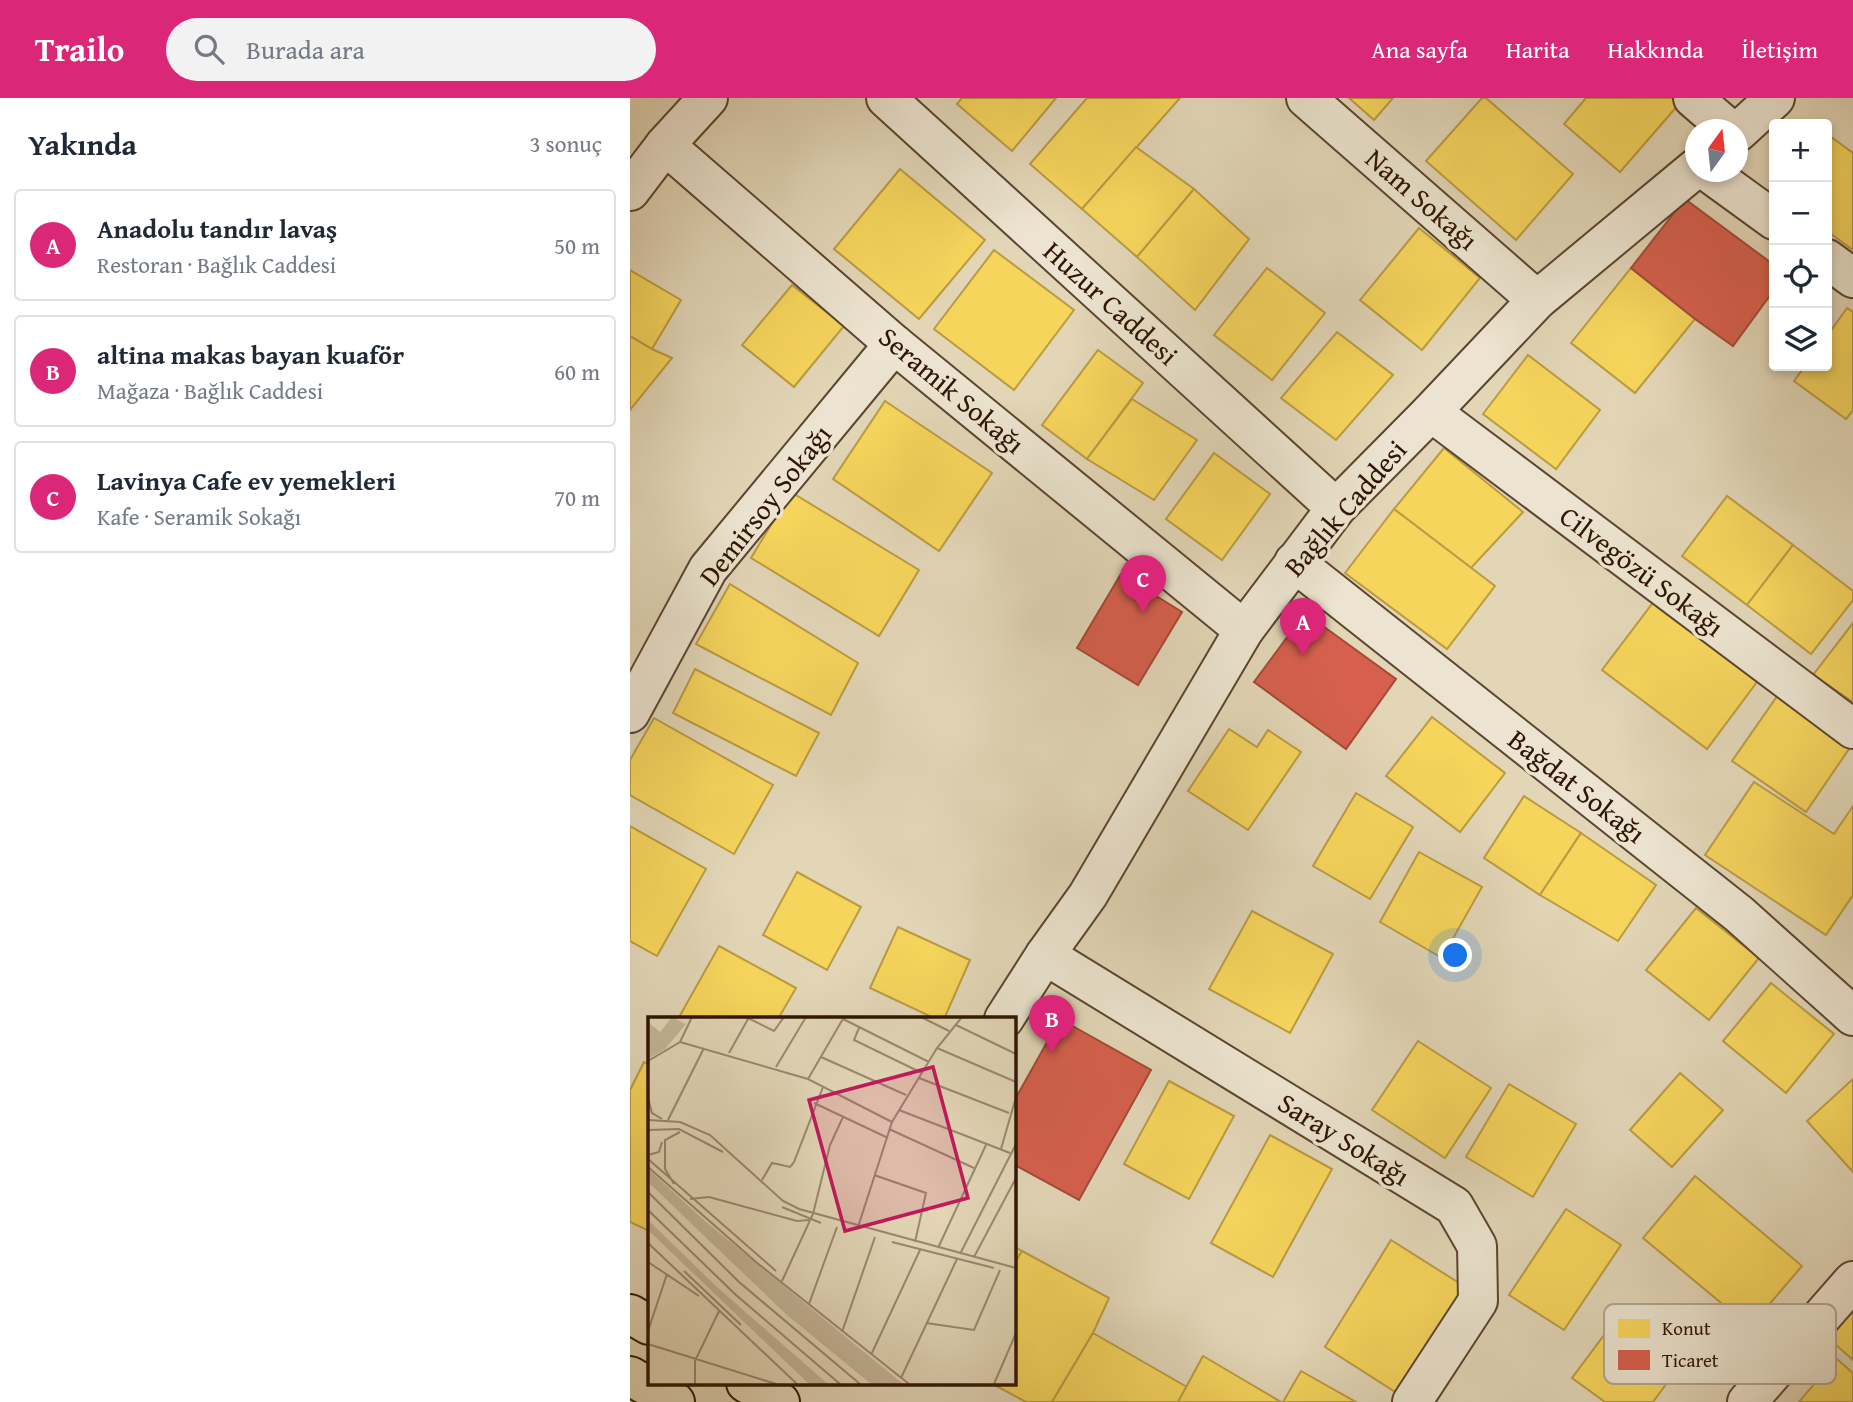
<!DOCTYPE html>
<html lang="tr">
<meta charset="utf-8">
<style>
:root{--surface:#fff;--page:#f2f2f3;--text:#1f2937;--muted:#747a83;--line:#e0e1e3;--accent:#db2777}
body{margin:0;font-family:"Gentium Book Plus",serif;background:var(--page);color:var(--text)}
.controls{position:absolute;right:21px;top:21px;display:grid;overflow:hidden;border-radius:7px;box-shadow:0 4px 10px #0003}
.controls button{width:63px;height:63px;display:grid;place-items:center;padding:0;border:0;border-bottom:2px solid var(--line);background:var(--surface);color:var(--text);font:35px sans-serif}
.compass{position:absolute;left:1055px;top:21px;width:63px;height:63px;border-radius:50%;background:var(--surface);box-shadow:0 4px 10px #0003;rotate:15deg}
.you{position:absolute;left:826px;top:858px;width:24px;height:24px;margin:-18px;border:5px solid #fff;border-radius:50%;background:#1a73e8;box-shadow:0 0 0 10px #1a73e833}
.badge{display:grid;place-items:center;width:46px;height:46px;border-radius:50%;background:var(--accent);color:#fff;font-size:23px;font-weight:700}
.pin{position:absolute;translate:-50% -58px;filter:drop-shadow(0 2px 4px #0008)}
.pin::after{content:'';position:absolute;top:37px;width:24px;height:21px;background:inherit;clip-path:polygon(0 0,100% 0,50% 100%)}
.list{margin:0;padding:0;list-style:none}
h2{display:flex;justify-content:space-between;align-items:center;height:91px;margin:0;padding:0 28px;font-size:30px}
h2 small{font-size:23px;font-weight:400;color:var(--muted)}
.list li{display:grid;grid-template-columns:46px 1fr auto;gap:21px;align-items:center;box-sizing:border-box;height:112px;margin:0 14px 14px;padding:0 14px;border:2px solid var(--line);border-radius:7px}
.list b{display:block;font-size:26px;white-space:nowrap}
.list p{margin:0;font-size:23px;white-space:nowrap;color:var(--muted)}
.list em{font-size:23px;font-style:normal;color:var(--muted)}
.icon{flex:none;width:38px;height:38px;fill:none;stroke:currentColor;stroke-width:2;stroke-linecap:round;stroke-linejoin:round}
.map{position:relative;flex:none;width:1223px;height:1304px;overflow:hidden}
header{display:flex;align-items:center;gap:42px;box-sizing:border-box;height:98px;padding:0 35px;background:var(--accent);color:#fff}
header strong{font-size:33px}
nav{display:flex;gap:38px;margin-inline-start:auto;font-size:24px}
.search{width:490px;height:63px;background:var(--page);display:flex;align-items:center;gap:18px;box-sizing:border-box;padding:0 24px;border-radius:38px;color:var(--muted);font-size:26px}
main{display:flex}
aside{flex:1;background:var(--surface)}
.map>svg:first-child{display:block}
.homes{fill:#f6d55c;stroke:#ba9b41;stroke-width:2}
.shops{fill:#d6604d;stroke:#a44a36;stroke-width:2}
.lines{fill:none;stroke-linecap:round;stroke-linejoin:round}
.minor-casing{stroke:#5c452f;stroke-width:42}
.primary-casing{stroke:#2f1502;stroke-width:42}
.minor{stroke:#ece4d0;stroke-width:38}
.primary{stroke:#e2d6b7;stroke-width:38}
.labels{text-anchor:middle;stroke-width:7;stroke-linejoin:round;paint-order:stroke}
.street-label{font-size:28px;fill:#2f1502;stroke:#ece4d0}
.inset-road{fill:none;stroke:#9a896f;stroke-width:2}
.view{fill:#c2185b;fill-opacity:0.15;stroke:#c2185b;stroke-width:3.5}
.inset-edge{fill:none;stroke:#2f1502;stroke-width:3.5}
.key{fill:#ece4d0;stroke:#b3a692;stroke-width:2}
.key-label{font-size:19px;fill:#2f1502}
</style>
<header>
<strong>Trailo</strong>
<div class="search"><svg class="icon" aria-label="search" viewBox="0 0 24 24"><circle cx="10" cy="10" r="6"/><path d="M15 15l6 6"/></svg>Burada ara</div>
<nav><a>Ana sayfa</a><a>Harita</a><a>Hakkında</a><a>İletişim</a></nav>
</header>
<main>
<aside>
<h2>Yakında<small>3 sonuç</small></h2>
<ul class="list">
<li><span class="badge">A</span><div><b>Anadolu tandır lavaş</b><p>Restoran · Bağlık Caddesi</p></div><em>50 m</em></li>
<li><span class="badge">B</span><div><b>altina makas bayan kuaför</b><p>Mağaza · Bağlık Caddesi</p></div><em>60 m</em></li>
<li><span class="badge">C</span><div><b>Lavinya Cafe ev yemekleri</b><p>Kafe · Seramik Sokağı</p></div><em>70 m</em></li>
</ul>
</aside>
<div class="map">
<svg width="1223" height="1304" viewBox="0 0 1223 1304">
<rect width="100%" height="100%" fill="#e2d6b7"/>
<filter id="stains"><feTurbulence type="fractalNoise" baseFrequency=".00286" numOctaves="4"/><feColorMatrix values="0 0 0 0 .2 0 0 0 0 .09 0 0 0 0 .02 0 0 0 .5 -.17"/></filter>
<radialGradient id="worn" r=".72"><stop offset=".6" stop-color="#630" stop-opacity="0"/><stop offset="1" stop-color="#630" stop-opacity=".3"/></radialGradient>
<!-- homes -->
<g class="homes">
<polygon points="332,0 426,0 382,53 327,6"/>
<polygon points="457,0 550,0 452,111 400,66"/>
<polygon points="719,0 763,0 744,22"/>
<polygon points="852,0 856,0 943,76 886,142 796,63"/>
<polygon points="956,0 1042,0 1049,6 990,74 934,26"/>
<polygon points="1197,36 1223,55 1223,152 1197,133"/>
<polygon points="506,49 564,91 507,159 452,111"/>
<polygon points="270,71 355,142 289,221 204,151"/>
<polygon points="564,91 619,141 565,212 507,159"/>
<polygon points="789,130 850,180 792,252 730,202"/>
<polygon points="364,152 444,212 384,292 304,231"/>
<polygon points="637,170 695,215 642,282 584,237"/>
<polygon points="1001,170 1065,221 1005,295 941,245"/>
<polygon points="0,172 51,202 22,251 0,238"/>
<polygon points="162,187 214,228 164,289 112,247"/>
<polygon points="1217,210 1223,214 1223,312 1216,321 1164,283 1175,268 1197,268 1197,238"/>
<polygon points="707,234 763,277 706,342 651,300"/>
<polygon points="0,238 22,251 42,260 0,312"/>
<polygon points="468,252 513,285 457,361 412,327"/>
<polygon points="898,257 970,312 926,371 853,316"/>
<polygon points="502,301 567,342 524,402 457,361"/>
<polygon points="255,303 362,375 309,453 203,381"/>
<polygon points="814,350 893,414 841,470 764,411"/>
<polygon points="584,355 640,396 592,462 536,421"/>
<polygon points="161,394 289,472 249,538 121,460"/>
<polygon points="1097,398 1163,447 1117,507 1052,458"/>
<polygon points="764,411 865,488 817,551 715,475"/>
<polygon points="1163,447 1223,493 1223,502 1181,556 1117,507"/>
<polygon points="100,486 228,565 201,617 66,546"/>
<polygon points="1025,502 1130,580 1077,651 972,572"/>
<polygon points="1223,525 1223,604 1183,577"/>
<polygon points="65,571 189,635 166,678 43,615"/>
<polygon points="1148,597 1221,648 1176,714 1102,663"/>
<polygon points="802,619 875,675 830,734 756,678"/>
<polygon points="24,620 143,687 104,756 0,697 0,662"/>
<polygon points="599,631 627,649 638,632 671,654 618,732 558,693"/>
<polygon points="1124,684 1204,736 1223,708 1223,797 1196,837 1075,757"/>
<polygon points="726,695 783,729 740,801 683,768"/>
<polygon points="894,698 951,735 910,797 854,760"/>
<polygon points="0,728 76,771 27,858 0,843"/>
<polygon points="951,735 1026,787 988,843 910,797"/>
<polygon points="789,754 852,789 812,860 750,824"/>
<polygon points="167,774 231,809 197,872 133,837"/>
<polygon points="1066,810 1129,860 1079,922 1016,872"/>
<polygon points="622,813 703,856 660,935 579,891"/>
<polygon points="268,829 340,862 314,921 306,921 240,890"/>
<polygon points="89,848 166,890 148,921 48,921"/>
<polygon points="1141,885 1204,936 1156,995 1093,943"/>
<polygon points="788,943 861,990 815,1060 742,1012"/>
<polygon points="14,964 19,967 19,1133 0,1124 0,992"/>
<polygon points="1050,975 1093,1012 1042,1069 1000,1032"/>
<polygon points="1223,981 1223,1074 1177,1023"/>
<polygon points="539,983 604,1018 559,1101 494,1066"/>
<polygon points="879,986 946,1026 903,1099 836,1059"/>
<polygon points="640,1037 702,1071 643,1179 581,1145"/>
<polygon points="1065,1078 1172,1168 1120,1229 1013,1140"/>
<polygon points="936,1111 991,1147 934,1232 879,1197"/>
<polygon points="761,1142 837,1190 770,1297 695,1249"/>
<polygon points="383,1148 392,1153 383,1168"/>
<polygon points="392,1153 479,1200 463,1235 422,1304 396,1304 361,1285 383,1285 383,1168"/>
<polygon points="1223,1211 1223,1262 1197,1239"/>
<polygon points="989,1217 1053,1263 1023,1304 975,1304 942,1280"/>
<polygon points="463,1235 557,1289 548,1304 422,1304"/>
<polygon points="1191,1247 1223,1275 1223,1304 1169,1304 1185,1285 1170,1271"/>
<polygon points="573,1258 651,1304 548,1304"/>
<polygon points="671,1273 726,1304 653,1304"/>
</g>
<!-- shops -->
<g class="shops">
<polygon points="1055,101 1144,167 1144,192 1103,248 1065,221 1001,170"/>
<polygon points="491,476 552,514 508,587 447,550"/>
<polygon points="675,515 766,581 716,651 624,584"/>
<polygon points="430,921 521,972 449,1102 383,1066 383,1005"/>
</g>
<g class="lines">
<!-- minor casing -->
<g class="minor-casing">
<g id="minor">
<polyline points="256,0 706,410"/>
<polyline points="676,0 907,202"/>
<polyline points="1063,0 1100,32"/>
<polyline points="1108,34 1145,0"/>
<polyline points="35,47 264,246 614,532"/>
<polyline points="1078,74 1144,122"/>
<polyline points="0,93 35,47 78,0"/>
<polyline points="1197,161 1223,180"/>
<polyline points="801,314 1223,631"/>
<polyline points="664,464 1109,816 1223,918"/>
<polyline points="0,615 78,471 264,246"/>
<polyline points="415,857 824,1108 847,1148 848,1203 782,1304"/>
<polyline points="374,921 415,857 458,797 614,532 706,410 801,314 907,202 1066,70"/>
<polyline points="1117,1304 1223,1183"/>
</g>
</g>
<!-- primary casing -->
<g class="primary-casing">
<g id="primary">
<polyline points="0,1216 19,1227"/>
<polyline points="0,1278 45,1304"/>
<polyline points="116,1285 150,1304"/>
</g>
</g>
<!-- minor -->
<use href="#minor" class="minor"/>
<!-- primary -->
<use href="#primary" class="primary"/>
</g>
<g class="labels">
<!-- street labels -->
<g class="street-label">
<text transform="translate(792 101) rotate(41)" y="10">Nam Sokağı</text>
<text transform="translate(481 205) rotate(42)" y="10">Huzur Caddesi</text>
<text transform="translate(322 292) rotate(40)" y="10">Seramik Sokağı</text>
<text transform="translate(135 407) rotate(-52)" y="10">Demirsoy Sokağı</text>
<text transform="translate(715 410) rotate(-49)" y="10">Bağlık Caddesi</text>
<text transform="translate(1012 473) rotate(37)" y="10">Cilvegözü Sokağı</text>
<text transform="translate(947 688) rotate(38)" y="10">Bağdat Sokağı</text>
<text transform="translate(714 1041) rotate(32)" y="10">Saray Sokağı</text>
</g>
</g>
<!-- overview -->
<g transform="translate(18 919)">
<rect width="368" height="368" fill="#e2d6b7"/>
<path d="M24 0 38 7 17 32 0 42V5L12 15ZM0 152 57 204 255 367H223L139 298 0 165ZM0 203 70 271 180 367H161L0 213Z" fill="#c4b598"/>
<path class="inset-road" d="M98 0 126 14 136 0M273 0 301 14M195 2 281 45M308 8 368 37M211 11 206 23 274 56M32 25 160 62 244 105M289 31 368 65M81 36 100 2M173 40 258 78M0 44 32 25 44 0M128 50 158 0M271 61 361 96M160 62 196 0M0 81 4 96 14 102M166 86 238 120M251 93 362 136M0 103 32 105 62 118 135 184 151 192 368 251M20 103 56 31M241 112 326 151M0 113 31 112 75 135M353 132 368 80M0 138 11 135 14 125M0 142 128 254M0 150 108 245 261 367M226 158 278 176 267 225M114 163 124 146 142 150 146 145 175 70M26 167 17 152V123L32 115M0 175 91 265 212 367M42 182 61 180 149 204 161 203M134 190 173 206M0 193 88 278 192 367M210 210 244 105 289 31 314 0M244 225 346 251M0 226 149 367M290 231 338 128M312 237 368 127M326 240 368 161M0 245 51 279M36 254 93 308M134 264 165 197 182 128 195 100M161 287 189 210M278 306 326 313 352 253M0 314 19 257M194 315 227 220M0 327 128 367M223 338 272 233M253 361 309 242M47 367V344L71 294M346 367 368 316"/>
<path class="view" d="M285 50 320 181 197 214 161 83Z"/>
<rect width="368" height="368" class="inset-edge"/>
</g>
<!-- legend -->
<rect x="974" y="1206" width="232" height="80" rx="10" class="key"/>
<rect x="988" y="1221" width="32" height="19" fill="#f6d55c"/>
<rect x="988" y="1252" width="32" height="20" fill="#d6604d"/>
<g class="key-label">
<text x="1032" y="1237">Konut</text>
<text x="1032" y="1269">Ticaret</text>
</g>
<rect width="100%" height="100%" filter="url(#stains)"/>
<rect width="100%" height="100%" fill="url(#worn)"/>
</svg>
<div class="controls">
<button>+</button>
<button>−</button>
<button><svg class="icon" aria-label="locate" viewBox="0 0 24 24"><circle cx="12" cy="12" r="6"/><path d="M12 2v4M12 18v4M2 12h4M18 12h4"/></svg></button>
<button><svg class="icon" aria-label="layers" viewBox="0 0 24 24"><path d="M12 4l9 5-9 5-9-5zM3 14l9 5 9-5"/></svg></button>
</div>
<svg class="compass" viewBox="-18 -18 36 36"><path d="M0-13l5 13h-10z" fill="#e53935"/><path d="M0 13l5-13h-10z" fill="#747a83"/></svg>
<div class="you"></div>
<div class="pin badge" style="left:673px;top:558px">A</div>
<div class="pin badge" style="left:422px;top:955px">B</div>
<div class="pin badge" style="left:513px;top:515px">C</div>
</div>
</main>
